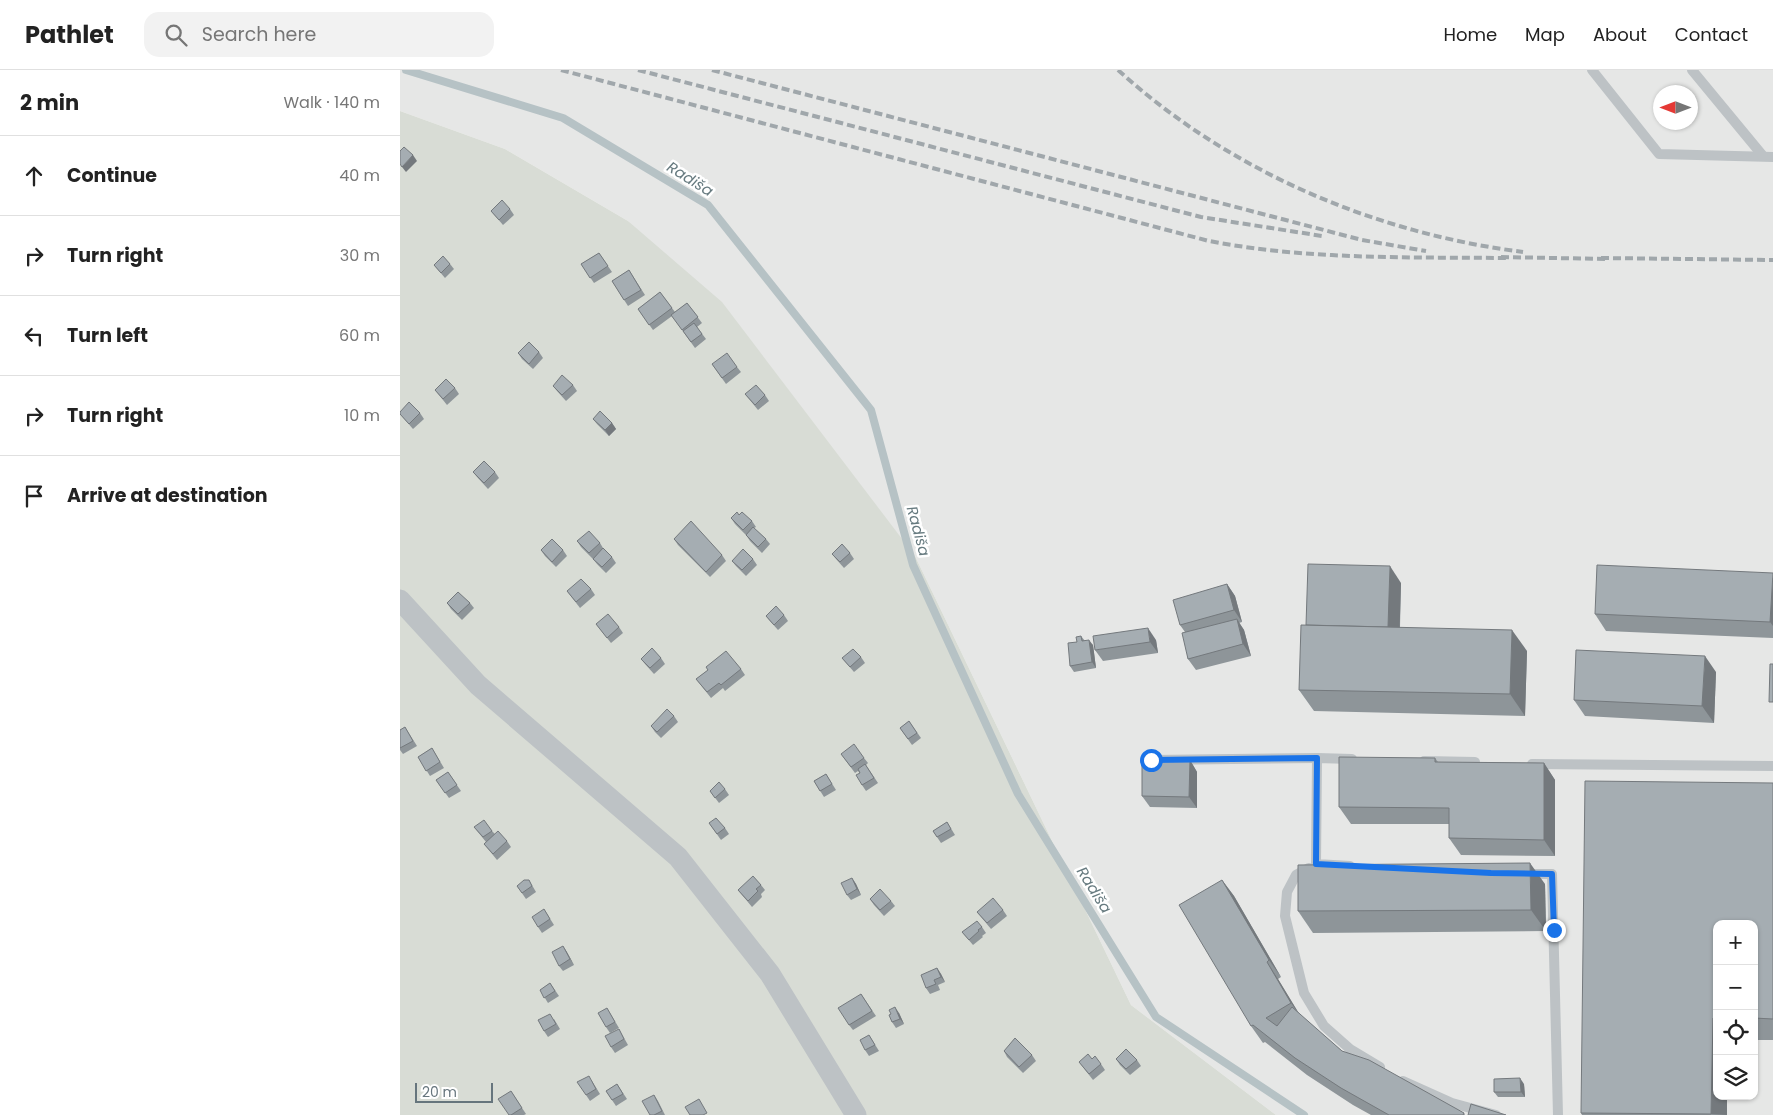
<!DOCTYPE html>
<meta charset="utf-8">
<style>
:root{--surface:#fff;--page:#f2f2f2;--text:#222;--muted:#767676;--line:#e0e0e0}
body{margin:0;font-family:Poppins,sans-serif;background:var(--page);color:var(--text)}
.controls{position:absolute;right:15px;bottom:15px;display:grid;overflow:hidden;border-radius:10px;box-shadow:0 1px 4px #0004}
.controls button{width:45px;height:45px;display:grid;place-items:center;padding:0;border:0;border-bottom:1px solid var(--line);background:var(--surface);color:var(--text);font:25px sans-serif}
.compass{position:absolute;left:1253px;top:15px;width:45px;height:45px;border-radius:50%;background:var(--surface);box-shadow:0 1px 4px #0004;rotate:270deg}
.scale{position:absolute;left:15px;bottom:12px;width:78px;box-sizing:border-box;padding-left:5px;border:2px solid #66757d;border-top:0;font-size:14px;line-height:18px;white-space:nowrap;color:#66757d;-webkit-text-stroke:4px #fff;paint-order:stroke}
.stop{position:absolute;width:15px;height:15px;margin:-11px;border:4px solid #1a73e8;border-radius:50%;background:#fff}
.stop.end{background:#1a73e8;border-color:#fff;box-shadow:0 1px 5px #0008}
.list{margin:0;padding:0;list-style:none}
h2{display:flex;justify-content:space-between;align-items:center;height:65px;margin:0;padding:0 20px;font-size:21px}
h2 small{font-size:16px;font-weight:400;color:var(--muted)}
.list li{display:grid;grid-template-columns:32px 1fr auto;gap:15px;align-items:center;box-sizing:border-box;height:80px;padding:0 20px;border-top:1px solid var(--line)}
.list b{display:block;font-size:19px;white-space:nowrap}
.list em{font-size:16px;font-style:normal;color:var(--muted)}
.icon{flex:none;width:28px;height:28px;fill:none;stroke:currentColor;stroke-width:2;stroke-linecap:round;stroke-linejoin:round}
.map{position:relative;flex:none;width:1373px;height:1045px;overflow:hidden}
header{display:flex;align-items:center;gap:30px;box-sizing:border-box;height:70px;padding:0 25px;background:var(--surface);border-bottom:1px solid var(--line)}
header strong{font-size:24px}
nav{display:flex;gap:28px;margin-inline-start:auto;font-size:18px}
.search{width:350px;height:45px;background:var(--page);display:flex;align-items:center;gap:12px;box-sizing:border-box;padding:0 18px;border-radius:15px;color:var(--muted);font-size:19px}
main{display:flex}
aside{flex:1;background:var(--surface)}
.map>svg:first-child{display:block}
.built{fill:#e6e7e6;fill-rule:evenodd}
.green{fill:#d8dcd5}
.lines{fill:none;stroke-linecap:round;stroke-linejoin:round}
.stream{stroke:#b6c2c5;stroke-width:8}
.lane{stroke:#bdc2c5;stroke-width:10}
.street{stroke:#bdc2c5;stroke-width:21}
.rail{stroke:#a0a7ab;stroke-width:4;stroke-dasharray:8 4;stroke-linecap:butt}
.wall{fill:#8e9599}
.shaded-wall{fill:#74797d}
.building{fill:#a5adb2;stroke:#74797d}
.route{stroke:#1a73e8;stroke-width:6}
.labels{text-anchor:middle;stroke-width:5;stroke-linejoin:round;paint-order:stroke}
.water-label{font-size:15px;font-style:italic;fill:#667a7f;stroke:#fff}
</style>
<header>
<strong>Pathlet</strong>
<div class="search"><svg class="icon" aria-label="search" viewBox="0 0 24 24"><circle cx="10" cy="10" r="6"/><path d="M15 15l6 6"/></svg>Search here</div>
<nav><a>Home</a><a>Map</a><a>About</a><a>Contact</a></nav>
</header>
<main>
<aside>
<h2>2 min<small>Walk · 140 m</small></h2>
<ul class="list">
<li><svg class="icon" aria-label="ahead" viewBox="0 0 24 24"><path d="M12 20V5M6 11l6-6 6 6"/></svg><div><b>Continue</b></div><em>40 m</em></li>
<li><svg class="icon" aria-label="right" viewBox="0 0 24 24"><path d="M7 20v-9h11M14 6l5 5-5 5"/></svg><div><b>Turn right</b></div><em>30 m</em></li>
<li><svg class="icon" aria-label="left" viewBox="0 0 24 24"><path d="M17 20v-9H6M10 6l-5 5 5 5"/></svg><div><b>Turn left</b></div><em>60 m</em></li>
<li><svg class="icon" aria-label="right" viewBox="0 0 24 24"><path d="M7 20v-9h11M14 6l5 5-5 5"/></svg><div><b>Turn right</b></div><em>10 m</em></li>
<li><svg class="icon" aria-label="arrive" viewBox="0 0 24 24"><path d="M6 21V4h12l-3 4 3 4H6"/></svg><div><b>Arrive at destination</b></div></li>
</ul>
</aside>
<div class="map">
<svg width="1373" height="1045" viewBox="0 0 1373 1045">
<rect width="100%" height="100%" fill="#f8f8f6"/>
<!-- built -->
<path class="built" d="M0 0H1373V1045H876L731 935 515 486 228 151 105 79 0 41ZM1260 22H1290V52H1260ZM1317 854H1354V1026H1317Z"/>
<!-- green -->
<polygon class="green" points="0,41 105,79 228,151 322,232 515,486 731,935 876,1045 0,1045"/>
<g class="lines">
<!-- stream -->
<polyline class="stream" points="6,0 163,48 308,135 471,340 513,495 618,724 756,947 904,1045"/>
<!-- lane -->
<g class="lane">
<polyline points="1192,0 1259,84 1373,87"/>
<polyline points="1292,0 1363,86"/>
<polyline points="753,690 917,688"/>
<polyline points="1024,691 1075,692"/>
<polyline points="1132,694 1373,696"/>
<polyline points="950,796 916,794 917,688 952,689"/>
<polyline points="909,798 896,805 887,822 885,846 904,923 924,956 950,979 980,997"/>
<polyline points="1125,804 1152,804 1158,1045"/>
<polyline points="1003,1011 1052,1033 1096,1045"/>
</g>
<!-- street -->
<polyline class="street" points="0,530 78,615 278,787 370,904 456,1045"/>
<!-- rail -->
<g class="rail">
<path d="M161 0 809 171C908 190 1008 187 1108 188"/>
<polyline points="238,0 801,147 922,166"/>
<polyline points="312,0 962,170 1026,181"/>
<path d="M718 0C829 101 974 163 1123 182"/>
<polyline points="1101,187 1206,189"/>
<polyline points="1201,188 1373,190"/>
</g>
</g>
<!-- wall -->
<g class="wall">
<polygon points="110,139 114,145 103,155 91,141"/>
<polygon points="199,183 212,202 194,213 181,194"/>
<polygon points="50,194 54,199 45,208 34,195"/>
<polygon points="229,200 245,225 228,236 212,211"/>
<polygon points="260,222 275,242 287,233 302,253 297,257 306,269 295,278 272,246 253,260 238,239"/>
<polygon points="139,282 143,288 133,299 122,289 118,283"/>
<polygon points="312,294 337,297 341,302 326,314"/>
<polygon points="173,315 177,321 166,331 157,321 153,316"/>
<polygon points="55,318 59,324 47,335 35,320"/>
<polygon points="345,324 365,325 369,331 358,340"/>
<polygon points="20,343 24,349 13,359 0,344"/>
<polygon points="193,349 212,353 216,359 209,366 197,354"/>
<polygon points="73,402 95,402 99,408 88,419 77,407"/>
<polygon points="339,445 352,451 356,457 354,458 366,469 370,474 362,483 350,471 346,465 335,454 331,448"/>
<polygon points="274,469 322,485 326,491 310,507 278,475"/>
<polygon points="177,471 200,473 203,478 212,487 216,493 206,503 197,494 193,489 181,477"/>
<polygon points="141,480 163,480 167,486 156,497 145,486"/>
<polygon points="450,483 454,489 444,498 436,489 432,484"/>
<polygon points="353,489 357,495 346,506 336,496 332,491"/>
<polygon points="1373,508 1373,568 1206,561 1195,544"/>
<polygon points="1001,513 1000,557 1127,581 1125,646 914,641 899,620 906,555"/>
<polygon points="827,514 835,526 842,552 839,553 844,560 851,586 796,600 788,589 785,562 780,555"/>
<polygon points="191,519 195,525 180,538 167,521"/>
<polygon points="47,533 70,533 74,538 62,550 51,539"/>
<polygon points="384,545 388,551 378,560 370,551 366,546"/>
<polygon points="196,554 219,557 223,563 211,573"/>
<polygon points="681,566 685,571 693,575 696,598 674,602 670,596 677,572"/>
<polygon points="756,570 758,583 703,591 695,580"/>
<polygon points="461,587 465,593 454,602 442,588"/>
<polygon points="261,588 265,594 254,604 245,594 241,589"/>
<polygon points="306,597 341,599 345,605 325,621 323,618 311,628 296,609 308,600"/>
<polygon points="1316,602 1314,653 1185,646 1174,630"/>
<polygon points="274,646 278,652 261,668 255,662 251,656"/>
<polygon points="509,651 521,668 512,675 500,658"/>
<polygon points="5,657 17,676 3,684 0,680 0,660"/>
<polygon points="32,678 44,698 30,706 18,687"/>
<polygon points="441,684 464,688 468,693 466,695 478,713 466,721 462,715 460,703 458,701 455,703"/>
<polygon points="1035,688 1038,692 1144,693 1155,710 1155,786 1061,785 1049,768 1049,754 951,754 939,737"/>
<polygon points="790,690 797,702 797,738 750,737 742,726"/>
<polygon points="48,702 61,721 49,728 36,710"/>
<polygon points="426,704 436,720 424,727 414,711"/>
<polygon points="1373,713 1373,970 1354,970 1354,854 1317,854 1317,1026 1327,1045 1182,1045 1181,1043"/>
<polygon points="325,719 329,725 319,733 310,721"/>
<polygon points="547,752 555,765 541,773 533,761"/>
<polygon points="309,753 325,758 329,764 321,770"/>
<polygon points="74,757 92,761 95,764 107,771 111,777 97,790 84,774 86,772"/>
<polygon points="452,808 456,814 461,825 451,830 447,825"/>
<polygon points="129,810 136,822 126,829 117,816"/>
<polygon points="822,810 834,826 881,907 878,909 899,944 942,981 1064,1043 1065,1045 971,1045 953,1035 907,1005 865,972 863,973 851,956"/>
<polygon points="1145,814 1146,861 913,863 898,841"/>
<polygon points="361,815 365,820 361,824 362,827 352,837 338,820"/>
<polygon points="470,829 491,831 495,836 484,846 474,835"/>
<polygon points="144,839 154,855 142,863 138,857"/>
<polygon points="603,840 607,846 591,859 577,842"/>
<polygon points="582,857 586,863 582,866 583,867 573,875 562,862"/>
<polygon points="163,876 174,895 163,901 159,896"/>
<polygon points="537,898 541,904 545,912 538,915 540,920 530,924 526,918"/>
<polygon points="150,913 159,926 148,933 140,920"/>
<polygon points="461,924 476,946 453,960 449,955"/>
<polygon points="207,938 219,958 210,963 206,957"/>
<polygon points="499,943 504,954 496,958 492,952 491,944"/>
<polygon points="154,949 160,959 148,967 144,961"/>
<polygon points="219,959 228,975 215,983 211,977"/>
<polygon points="469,965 479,981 469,986 465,980"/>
<polygon points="604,981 632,985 636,991 623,1003 607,987"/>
<polygon points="692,989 701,994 705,1000 693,1010 679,992"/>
<polygon points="716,989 737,990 741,996 730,1005 720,995"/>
<polygon points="192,1011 200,1024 190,1031 186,1025"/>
<polygon points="217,1014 227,1029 216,1036 206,1021"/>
<polygon points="1124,1014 1125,1027 1098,1027 1094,1022"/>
<polygon points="111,1021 126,1044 124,1045 109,1045"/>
<polygon points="254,1025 258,1031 265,1045 250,1045"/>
</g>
<!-- shaded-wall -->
<g class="shaded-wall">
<polygon points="13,85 17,91 6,102 2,97"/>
<polygon points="212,353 216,359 209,366 205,360"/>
<polygon points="990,496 1001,513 999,578 987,562"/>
<polygon points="1373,508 1373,556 1370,552"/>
<polygon points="827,514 835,526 842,552 834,540"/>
<polygon points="837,549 844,560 851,586 843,574"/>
<polygon points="748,558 756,570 758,583 750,572"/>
<polygon points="1112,560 1127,581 1125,646 1110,624"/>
<polygon points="689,570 693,575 696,598 692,592"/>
<polygon points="1305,586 1316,602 1314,653 1302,636"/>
<polygon points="790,690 797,702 797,738 789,727"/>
<polygon points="1144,693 1155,710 1155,786 1144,770"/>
<polygon points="1130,793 1145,814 1146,861 1131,840"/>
<polygon points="452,808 456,814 461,825 457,819"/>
<polygon points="822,810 834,826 881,907 869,890"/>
<polygon points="163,876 167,882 174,895 170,889"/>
<polygon points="867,892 878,909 903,950 891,933"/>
<polygon points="537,898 541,904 545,912 541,907"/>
<polygon points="495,937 499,943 504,954 500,949"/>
<polygon points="1313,948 1317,954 1317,1026 1327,1026 1327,1045 1311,1044"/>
<polygon points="1120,1008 1124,1014 1125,1027 1121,1022"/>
</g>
<!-- building -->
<g class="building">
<polygon points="4,77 13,85 2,97 0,94 0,81"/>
<polygon points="102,130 110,139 99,150 91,141"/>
<polygon points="199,183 208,196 190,208 181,194"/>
<polygon points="43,186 50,194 41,203 34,195"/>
<polygon points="229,200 241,220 224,230 212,211"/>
<polygon points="260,222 272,238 249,255 238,239"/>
<polygon points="287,233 298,247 282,260 271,245"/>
<polygon points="294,253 302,264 291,272 283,261"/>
<polygon points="129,272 139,282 129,294 118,283"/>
<polygon points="327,283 337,297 322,308 312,294"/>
<polygon points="162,305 173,315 162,325 153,316"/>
<polygon points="46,309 55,318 43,329 35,320"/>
<polygon points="356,315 365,325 355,335 345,324"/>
<polygon points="9,332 20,343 9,354 0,344 0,342"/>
<polygon points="200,341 212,353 205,360 193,349"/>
<polygon points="84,391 95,402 84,413 73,402"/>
<polygon points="337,442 339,445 342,442 352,451 343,460 331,448"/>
<polygon points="291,451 322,485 306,502 274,469"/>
<polygon points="353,457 366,469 358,477 346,465"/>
<polygon points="189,461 200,473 189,483 177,471"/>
<polygon points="152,469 163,480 152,492 141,480"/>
<polygon points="442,474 450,483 440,492 432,484"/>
<polygon points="203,478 212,487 202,497 193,489"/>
<polygon points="343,479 353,489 342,500 332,491"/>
<polygon points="908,494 990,496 988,557 906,555"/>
<polygon points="1197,495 1373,503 1370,552 1195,544"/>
<polygon points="181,509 191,519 176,532 167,521"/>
<polygon points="827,514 834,540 780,555 773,530"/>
<polygon points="58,522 70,533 58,544 47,533"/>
<polygon points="376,536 384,545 374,555 366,546"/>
<polygon points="208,544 219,557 207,568 196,554"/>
<polygon points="837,549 843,574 788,589 782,563"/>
<polygon points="901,555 1112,560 1110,624 899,620"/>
<polygon points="748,558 750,572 695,580 693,566"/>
<polygon points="681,566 682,571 689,570 692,592 670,596 668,573 677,572 676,567"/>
<polygon points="252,578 261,588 250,598 241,589"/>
<polygon points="453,579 461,587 450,597 442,588"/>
<polygon points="1176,580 1305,586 1302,636 1174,630"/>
<polygon points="326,581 341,599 321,615 319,613 307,622 296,609 308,600 306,597"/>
<polygon points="1370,594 1373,594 1373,632 1369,632"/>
<polygon points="267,639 274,646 257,662 251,656"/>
<polygon points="509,651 517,663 508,669 500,658"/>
<polygon points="5,657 13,671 0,678 0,660"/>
<polygon points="454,674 464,688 451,697 441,684"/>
<polygon points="32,678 40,692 26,701 18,687"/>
<polygon points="939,687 1035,688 1035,692 1144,693 1144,770 1049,768 1049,738 939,737"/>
<polygon points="742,690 790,690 789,727 742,726"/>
<polygon points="465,694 474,708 462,715 456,705 460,703 458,699"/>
<polygon points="48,702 57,715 45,723 36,710"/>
<polygon points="426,704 432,714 420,721 414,711"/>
<polygon points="1185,711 1373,713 1373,949 1354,948 1354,854 1317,854 1317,948 1313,948 1311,1044 1181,1043"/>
<polygon points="319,712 325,719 315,728 310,721"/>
<polygon points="316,748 325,758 317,764 309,753"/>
<polygon points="84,750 92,761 83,767 74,757"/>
<polygon points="547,752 551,759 537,767 533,761"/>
<polygon points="98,761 107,771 93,784 84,774"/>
<polygon points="1130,793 1131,840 898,841 898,795"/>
<polygon points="353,806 361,815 356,819 358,821 348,831 338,820"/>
<polygon points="452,808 457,819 447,825 441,813"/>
<polygon points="124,810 129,810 132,816 122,823 117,816"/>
<polygon points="822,810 869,890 867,892 891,933 866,948 877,956 892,937 942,981 969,990 1064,1043 1063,1045 989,1045 941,1018 895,988 853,955 851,956 779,835"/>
<polygon points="480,819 491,831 480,840 470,829"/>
<polygon points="593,828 603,840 587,853 577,842"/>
<polygon points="144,839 150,849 138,857 132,847"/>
<polygon points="577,851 582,857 578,860 579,861 569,870 562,862"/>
<polygon points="163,876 170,889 159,896 152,882"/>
<polygon points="537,898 541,907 534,910 536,914 526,918 521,905"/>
<polygon points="150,913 155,921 144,928 140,920"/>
<polygon points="461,924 472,941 449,955 438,938"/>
<polygon points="495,937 500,949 492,952 489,945 491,944 489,940"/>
<polygon points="207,938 215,952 206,957 198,943"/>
<polygon points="150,944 156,954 144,961 138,950"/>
<polygon points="219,959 224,969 211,977 205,966"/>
<polygon points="469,965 475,975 465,980 460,970"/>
<polygon points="615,968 632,985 619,997 604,981"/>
<polygon points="726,979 737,990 726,999 716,989"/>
<polygon points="688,984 692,989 695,986 701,994 689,1004 679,992"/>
<polygon points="189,1006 196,1019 186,1025 177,1012"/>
<polygon points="1120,1008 1121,1022 1094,1022 1094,1009"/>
<polygon points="217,1014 223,1024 212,1030 206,1021"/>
<polygon points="111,1021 122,1038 111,1045 109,1045 98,1029"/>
<polygon points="254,1025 262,1041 254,1045 250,1045 242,1031"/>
<polygon points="299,1029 307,1043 303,1045 290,1045 285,1037"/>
<polygon points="1071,1034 1106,1045 1068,1045"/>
</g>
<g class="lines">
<!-- route -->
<polyline class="route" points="751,690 917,688 916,794 1091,803 1152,804 1154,860"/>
</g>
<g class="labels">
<!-- water labels -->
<g class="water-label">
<text transform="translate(290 109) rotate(32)" y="5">Radiša</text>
<text transform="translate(518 461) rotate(75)" y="5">Radiša</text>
<text transform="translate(694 820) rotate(58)" y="5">Radiša</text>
</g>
</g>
</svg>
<div class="controls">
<button>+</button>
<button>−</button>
<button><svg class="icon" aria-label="locate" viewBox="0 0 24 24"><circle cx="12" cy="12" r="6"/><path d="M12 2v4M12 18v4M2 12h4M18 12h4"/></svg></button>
<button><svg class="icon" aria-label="layers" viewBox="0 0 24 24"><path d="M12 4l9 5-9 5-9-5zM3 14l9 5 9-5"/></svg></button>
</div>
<svg class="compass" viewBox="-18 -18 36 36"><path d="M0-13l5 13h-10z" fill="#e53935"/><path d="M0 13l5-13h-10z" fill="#767676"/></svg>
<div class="scale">20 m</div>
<div class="stop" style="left:751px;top:690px"></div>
<div class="stop end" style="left:1154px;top:860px"></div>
</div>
</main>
